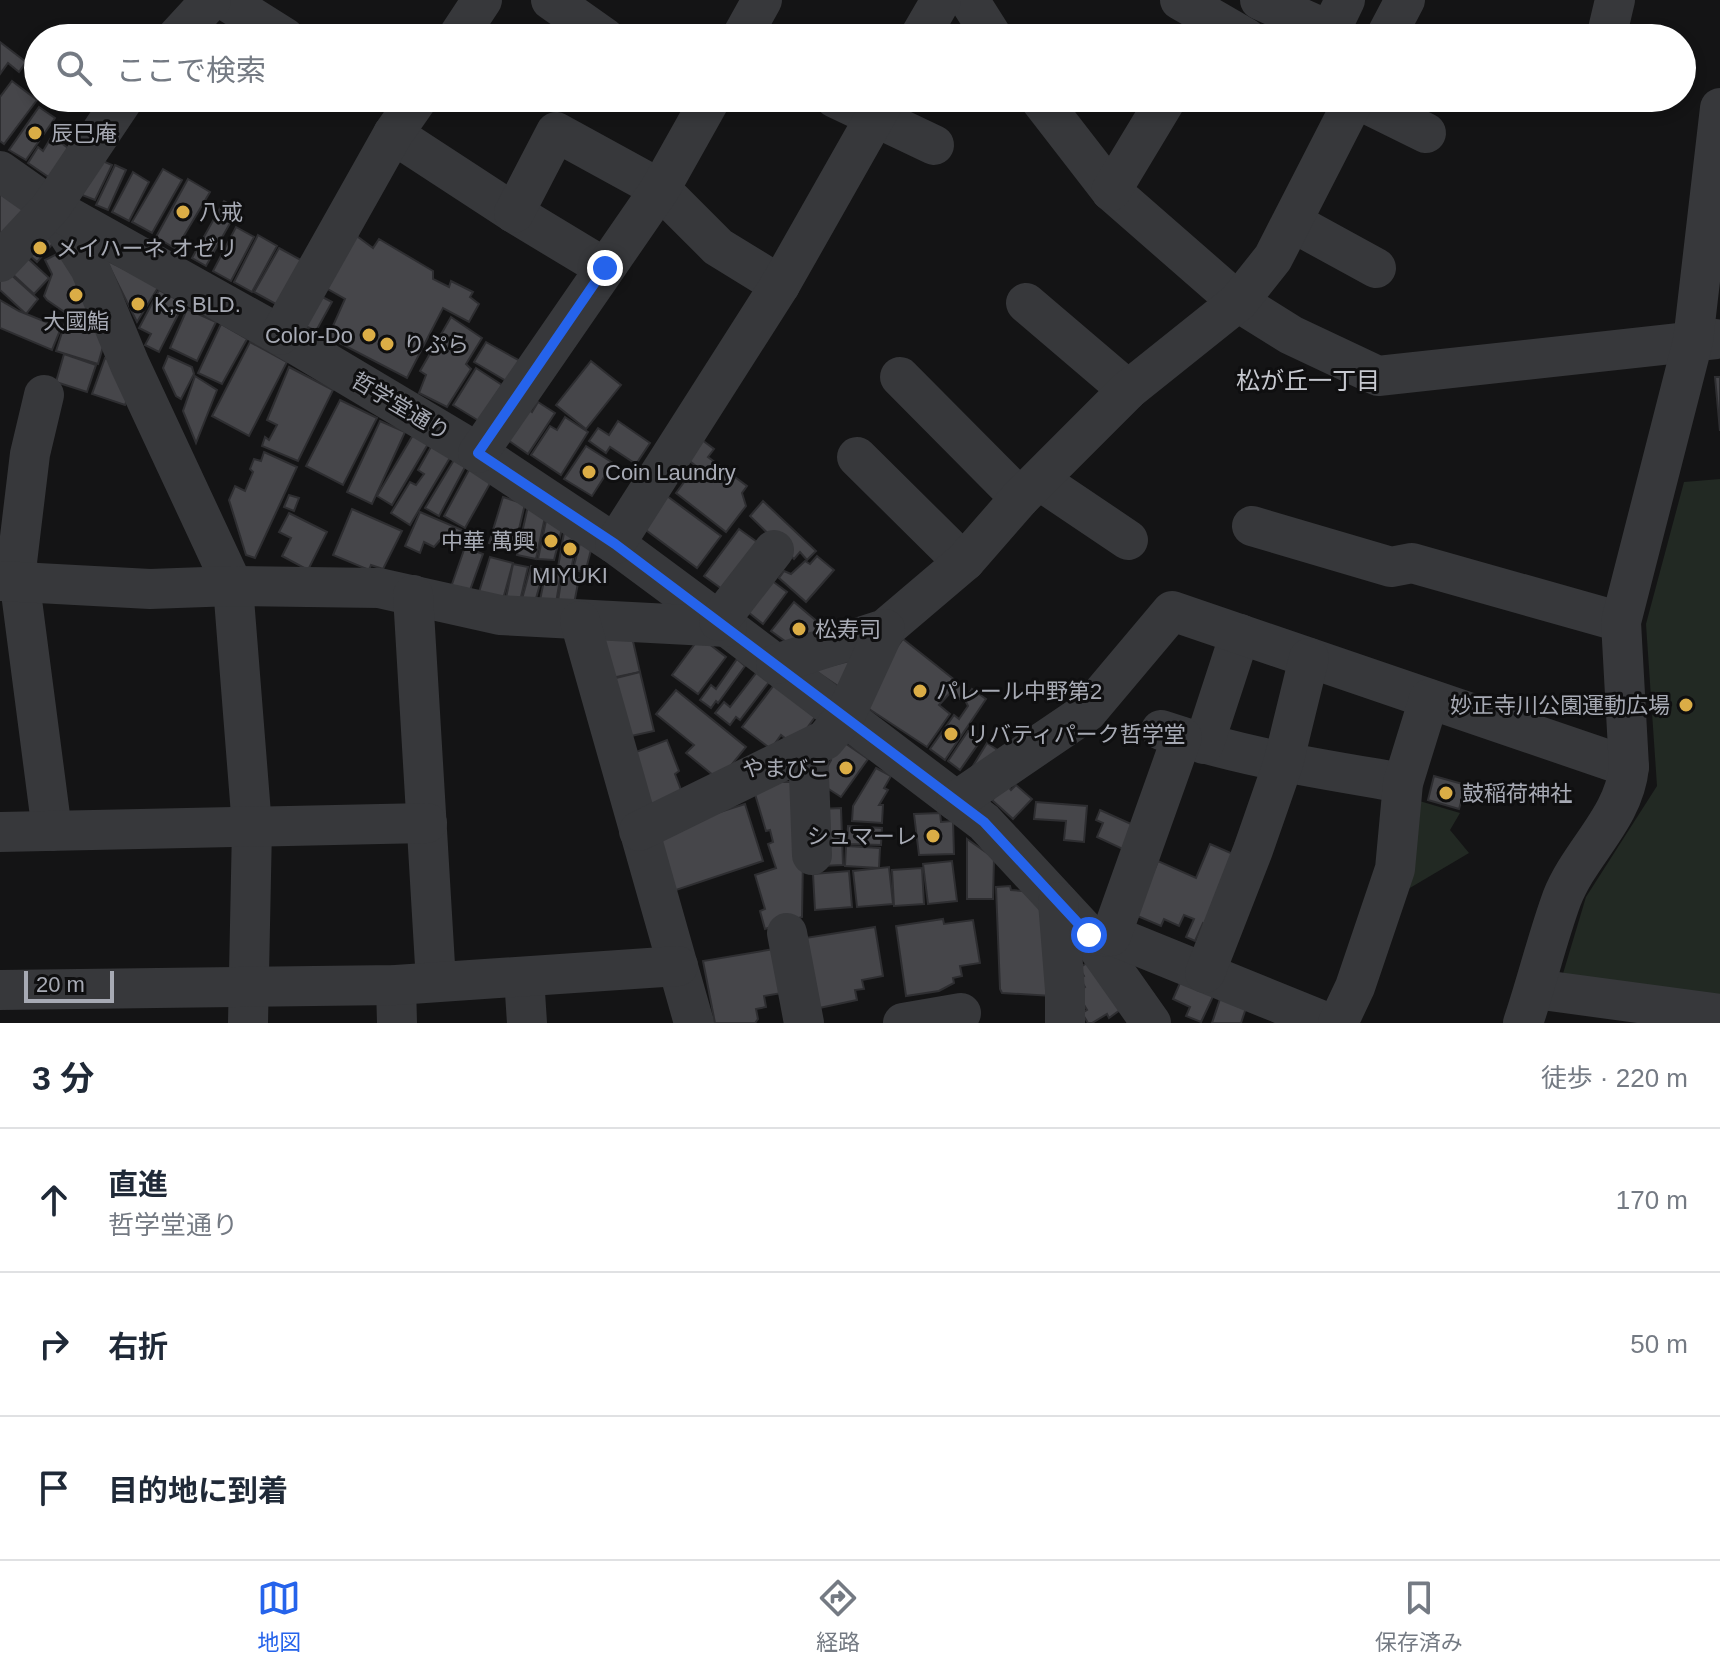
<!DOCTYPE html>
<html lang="ja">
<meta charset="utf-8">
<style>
:root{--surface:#fff;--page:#f6f6f7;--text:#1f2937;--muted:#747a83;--line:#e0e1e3;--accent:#2563eb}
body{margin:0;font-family:Helvetica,"Noto Sans JP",sans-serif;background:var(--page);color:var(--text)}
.scale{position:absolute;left:24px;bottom:20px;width:90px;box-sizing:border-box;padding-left:8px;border:4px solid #a7aab4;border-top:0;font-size:22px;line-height:28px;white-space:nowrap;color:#a7aab4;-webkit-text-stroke:6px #0f0f10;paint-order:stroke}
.stop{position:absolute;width:24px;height:24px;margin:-18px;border:6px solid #2563eb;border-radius:50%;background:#fff}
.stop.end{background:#2563eb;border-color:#fff;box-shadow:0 2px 8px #0008}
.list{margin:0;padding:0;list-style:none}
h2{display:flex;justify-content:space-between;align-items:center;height:104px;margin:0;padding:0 32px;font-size:34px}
h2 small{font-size:26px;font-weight:400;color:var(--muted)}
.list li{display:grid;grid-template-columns:52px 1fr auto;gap:24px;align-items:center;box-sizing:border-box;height:144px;padding:0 32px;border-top:2px solid var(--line)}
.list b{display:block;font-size:30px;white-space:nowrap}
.list p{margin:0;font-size:26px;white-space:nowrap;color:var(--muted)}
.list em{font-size:26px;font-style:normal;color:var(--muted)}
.icon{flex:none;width:44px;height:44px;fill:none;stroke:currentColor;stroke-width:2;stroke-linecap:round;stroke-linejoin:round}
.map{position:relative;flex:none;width:1720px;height:1023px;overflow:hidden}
.search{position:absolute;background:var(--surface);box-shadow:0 4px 12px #0003;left:24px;right:24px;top:24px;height:88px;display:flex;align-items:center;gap:20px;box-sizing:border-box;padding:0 28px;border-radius:44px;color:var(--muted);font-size:30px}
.sheet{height:536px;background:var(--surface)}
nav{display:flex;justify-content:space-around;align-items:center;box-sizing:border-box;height:112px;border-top:2px solid var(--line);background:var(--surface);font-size:22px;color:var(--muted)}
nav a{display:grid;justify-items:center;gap:4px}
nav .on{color:var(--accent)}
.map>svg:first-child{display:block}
.green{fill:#222923}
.building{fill:#46464a;stroke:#2e2e31;stroke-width:2}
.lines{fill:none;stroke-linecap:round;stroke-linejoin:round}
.minor{stroke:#37383b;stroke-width:40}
.route{stroke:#2563eb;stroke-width:10}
.poi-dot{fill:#dbad46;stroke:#0f0f10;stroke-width:3}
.labels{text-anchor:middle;stroke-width:6;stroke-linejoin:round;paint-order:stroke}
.poi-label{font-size:22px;fill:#a7aab4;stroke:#0f0f10;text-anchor:start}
.street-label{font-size:22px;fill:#a7aab4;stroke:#0f0f10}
.neighbourhood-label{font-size:24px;fill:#c7c9d0;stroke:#0f0f10}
</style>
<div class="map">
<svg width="1720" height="1023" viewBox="0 0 1720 1023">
<rect width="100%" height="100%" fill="#141415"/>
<!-- green -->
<g class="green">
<polygon points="1720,479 1720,1001 1562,977 1586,897 1657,786 1646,624 1684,482"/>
<polygon points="1406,797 1460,813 1450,830 1469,853 1398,895"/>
</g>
<!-- building -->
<g class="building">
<polygon points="0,42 26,62 19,72 8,63 0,74"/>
<polygon points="12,81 37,100 4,144 0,141 0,97"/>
<polygon points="39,107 55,118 26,160 9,150"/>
<polygon points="52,136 68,148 50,178 28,163 38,147 43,151"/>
<polygon points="98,159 112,165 95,200 82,195"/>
<polygon points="115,165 126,170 108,210 96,205"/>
<polygon points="163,169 182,180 152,233 132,222"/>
<polygon points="133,172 149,182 129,221 112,212"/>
<polygon points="188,179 210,192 176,249 156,237"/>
<polygon points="0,193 27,210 0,237"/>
<polygon points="224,201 238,209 206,266 192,258"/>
<polygon points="236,227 254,237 231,281 213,271"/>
<polygon points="48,231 55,241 37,262 26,252"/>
<polygon points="354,234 373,248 379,239 433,271 433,279 449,287 451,281 473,292 470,297 479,304 469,322 443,308 407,378 328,337 345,299 326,288"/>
<polygon points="258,235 277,246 252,292 234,282"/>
<polygon points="279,248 308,264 283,308 254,292"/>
<polygon points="65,250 96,313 79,322 47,300 44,296 52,274 45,260"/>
<polygon points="23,254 49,278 34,294 8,270"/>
<polygon points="106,260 159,286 137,322"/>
<polygon points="8,272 38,299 26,314 0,290 0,281"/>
<polygon points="159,290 184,303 159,352 145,345 151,334 139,328"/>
<polygon points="315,293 332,302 316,331 299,323"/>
<polygon points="0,300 19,311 61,328 52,350 0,328"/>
<polygon points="187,309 216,322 197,361 170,348"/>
<polygon points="451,317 482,338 466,364 471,369 447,407 419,393 426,375 420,371"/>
<polygon points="65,323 99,333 105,340 98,364 56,351"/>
<polygon points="221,324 247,339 222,384 198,373"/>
<polygon points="250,342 287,362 249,436 212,416"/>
<polygon points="486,342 520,361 508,382 474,362"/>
<polygon points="64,354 96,365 87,392 56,382"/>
<polygon points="168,356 192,367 194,374 181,399 176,396 163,368"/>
<polygon points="105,358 116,362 130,391 125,405 92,394"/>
<polygon points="591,361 621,385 586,429 556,405"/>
<polygon points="289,367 333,390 298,461 262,446 265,437 269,440 277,425 267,420"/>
<polygon points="476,368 502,385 479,421 453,405"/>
<polygon points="195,376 217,390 196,443 183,411"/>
<polygon points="1715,377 1720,377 1720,431"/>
<polygon points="340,400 377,418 343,485 306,466"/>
<polygon points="538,402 555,413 528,454 502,436 522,405 532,412"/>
<polygon points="565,417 588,432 561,475 531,455 550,426 557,430"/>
<polygon points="380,421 405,432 372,504 347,492"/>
<polygon points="618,421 650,443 636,464 610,447 606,453 589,441 598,428 609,435"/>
<polygon points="413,435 428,444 392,505 377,496"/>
<polygon points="698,437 714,449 708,457 747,486 742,493 746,506 726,532 676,493 696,466 683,456"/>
<polygon points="432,445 451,456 410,525 391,513 410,482 416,485 424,474 418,470"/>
<polygon points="586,446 613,463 592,496 564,479"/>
<polygon points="264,452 297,467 255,558 246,555 229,500 235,486 245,491 253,472 250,469 254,459 261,461"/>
<polygon points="454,460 465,467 439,516 425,508"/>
<polygon points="470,468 492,480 465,528 444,516"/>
<polygon points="663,493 721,536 697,568 639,525"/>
<polygon points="289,495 299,498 294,511 284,507"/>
<polygon points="503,497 525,504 514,550 489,543"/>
<polygon points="763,501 816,551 807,560 800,552 794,559 750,516"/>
<polygon points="528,506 545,517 536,559 517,555"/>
<polygon points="352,509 402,531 383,569 371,565 369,570 333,555"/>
<polygon points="420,512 469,533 462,548 441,539 434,547 424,542 420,553 405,546"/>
<polygon points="289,513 327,532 308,570 282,556 291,538 279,532"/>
<polygon points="547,516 563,525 554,560 538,559"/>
<polygon points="565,527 578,535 571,570 558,567"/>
<polygon points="739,529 764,547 729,594 704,576"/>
<polygon points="580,543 592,546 585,573 573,569"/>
<polygon points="465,547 483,554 469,593 451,587"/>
<polygon points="817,556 834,570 806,602 779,578 784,571 791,574 805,561 810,564"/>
<polygon points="490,557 513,563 503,599 479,592"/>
<polygon points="513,564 528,567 520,601 506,598"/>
<polygon points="531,566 544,570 535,602 522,599"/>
<polygon points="546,571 561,573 556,603 540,600"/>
<polygon points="562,575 579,578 574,604 558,601"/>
<polygon points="767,577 787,592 763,624 743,608"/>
<polygon points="794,602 833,635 796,649 771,631"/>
<polygon points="630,628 640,672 607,679 598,635"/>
<polygon points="700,637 726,657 698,694 672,675"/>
<polygon points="903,639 966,689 960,699 950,693 939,705 950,714 927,747 863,705 876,675"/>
<polygon points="865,657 844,690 814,670"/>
<polygon points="737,659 745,666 718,703 716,701 711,708 700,700 711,685 716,689"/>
<polygon points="640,672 654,731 622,738 608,680"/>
<polygon points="757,672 769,682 740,720 736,717 730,725 715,713 724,702 730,707"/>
<polygon points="774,685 815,717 799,739 791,743 781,735 771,749 742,727"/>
<polygon points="972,689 986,699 945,760 930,749 954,715 959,719 968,706 965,700"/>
<polygon points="676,690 746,747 719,780 686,753 694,745 656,714"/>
<polygon points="968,731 981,740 960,770 948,761"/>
<polygon points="836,737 868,759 841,797 824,786 824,773 831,760 826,757"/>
<polygon points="667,740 679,771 675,774 683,795 640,812 623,757"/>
<polygon points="987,743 1002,753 968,774"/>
<polygon points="876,768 891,776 884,788 888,790 879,805 883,805 882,823 852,821 853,806"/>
<polygon points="1434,776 1466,785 1459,809 1428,800"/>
<polygon points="761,782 797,782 803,858 802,917 765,929 760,911 765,909 755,875 776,868 768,844 773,842 770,830 766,831 755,794"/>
<polygon points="1007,785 1011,790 1016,785 1032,799 1013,819 992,800"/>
<polygon points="1036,802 1087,806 1084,842 1064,840 1066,821 1034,819"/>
<polygon points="745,804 763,861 673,891 656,838 679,825"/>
<polygon points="841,808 843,865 821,866 820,809"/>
<polygon points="1100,810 1140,828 1129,852 1097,837 1103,823 1096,820"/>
<polygon points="940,813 941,822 953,821 954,854 919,855 914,814"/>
<polygon points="848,826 882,828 881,845 847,844"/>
<polygon points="967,839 994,858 993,899 967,899"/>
<polygon points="1210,844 1240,857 1211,927 1203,923 1195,941 1186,937 1194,919 1184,915 1179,926 1164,919 1161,926 1135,915 1158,861 1196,878"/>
<polygon points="846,846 880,848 879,868 845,866"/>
<polygon points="952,861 957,901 928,904 923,864"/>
<polygon points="889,867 893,904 857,907 853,871"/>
<polygon points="922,868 924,904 894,906 892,870"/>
<polygon points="849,871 852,907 815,910 813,874"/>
<polygon points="1010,886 1011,890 1023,891 1055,922 1052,996 1002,993 1000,989 996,887"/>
<polygon points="943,919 944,924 973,920 980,963 960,966 962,976 953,978 954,983 939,991 906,996 896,926"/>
<polygon points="875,927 883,976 862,980 864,989 855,990 857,1000 810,1010 799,939"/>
<polygon points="774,949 782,993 764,996 766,1007 756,1009 758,1019 755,1023 715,1023 703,961"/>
<polygon points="1087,963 1120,1010 1109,1018 1107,1014 1092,1023 1088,1023 1082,1013 1087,1010 1080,998 1080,991 1085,987 1080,979 1084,976 1079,968"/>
<polygon points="1183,976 1216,990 1201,1022 1186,1016 1190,1007 1173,999"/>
<polygon points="1222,993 1248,1002 1241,1023 1212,1023"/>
</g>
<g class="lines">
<!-- minor -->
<g class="minor">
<polyline points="225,0 285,38"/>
<polyline points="551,0 605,38"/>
<polyline points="969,0 993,38"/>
<polyline points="1180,0 1246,38"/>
<polyline points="1260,0 1330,31 1345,0"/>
<polyline points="176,38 211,0"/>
<polyline points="457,38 482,0"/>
<polyline points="741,38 762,0"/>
<polyline points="919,38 941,0"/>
<polyline points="1385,38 1405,0"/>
<polyline points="1606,38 1615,0"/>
<polyline points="835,98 934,145"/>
<polyline points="1039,98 1111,191 1238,302 1291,335 1378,376 1716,339"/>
<polyline points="1355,98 1426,133"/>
<polyline points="393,134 514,213 605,268"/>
<polyline points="0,171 51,207 90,268 130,365 233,586 252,827 248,1023"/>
<polyline points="1111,191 1167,98"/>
<polyline points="51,207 280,335 478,453 615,544 727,627 984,822 1089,935 1151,1023"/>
<polyline points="514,213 556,132 660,189 718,247 780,285"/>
<polyline points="1292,222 1376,268"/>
<polyline points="0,262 51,207 124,98"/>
<polyline points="1026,303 1128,390"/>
<polyline points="280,335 393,134 418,98"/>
<polyline points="900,377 1020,498"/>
<polyline points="44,395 30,454 17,562 52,831"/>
<polyline points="478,453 660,189 711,98"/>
<polyline points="857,457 953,552 965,561"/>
<polyline points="1039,480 1128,540"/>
<polyline points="1252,526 1391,567 1412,563 1621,622"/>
<polyline points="615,544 780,285 886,98"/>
<polyline points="0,581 150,589 233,586 379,588 500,615 727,627"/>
<polyline points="413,595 436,982"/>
<polyline points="580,621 694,1023"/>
<polyline points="719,621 774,550"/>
<polyline points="776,664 885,629 965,561 1020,498 1128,390 1238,302 1273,258 1355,98"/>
<path d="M1161 730C1240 757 1321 769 1403 783"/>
<polyline points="1204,744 1240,634"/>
<polyline points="808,749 812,855"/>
<polyline points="956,801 1087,712 1172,611 1629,767"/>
<polyline points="639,831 825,740 845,716 885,629"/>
<polyline points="0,832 427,823"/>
<polyline points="1058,902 1065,990 1065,1023"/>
<polyline points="787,933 804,1023"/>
<polyline points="1089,935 1116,937 1328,1023"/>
<polyline points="1111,936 1182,737"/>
<polyline points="1205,973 1253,850 1283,764 1309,658"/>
<polyline points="524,977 527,1023"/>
<polyline points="396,985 397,1023"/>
<polyline points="1535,989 1720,1014"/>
<polyline points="0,990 396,985 678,966"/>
<polyline points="903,1023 961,1013"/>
<polyline points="1338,1023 1355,987 1395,869 1403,783 1429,699"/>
<path d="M1523 1023C1537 982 1547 939 1562 898 1580 852 1624 818 1629 767L1621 622 1693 341 1720 108"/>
</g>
</g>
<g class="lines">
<!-- route -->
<polyline class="route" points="605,268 478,453 615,544 984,822 1089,935"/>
</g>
<!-- markers -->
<g class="poi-dot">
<circle cx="35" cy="133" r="8"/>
<circle cx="183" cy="212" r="8"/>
<circle cx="40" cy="248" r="8"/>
<circle cx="76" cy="295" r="8"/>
<circle cx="138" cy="304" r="8"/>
<circle cx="369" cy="335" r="8"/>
<circle cx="387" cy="344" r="8"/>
<circle cx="589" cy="472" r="8"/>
<circle cx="551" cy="541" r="8"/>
<circle cx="570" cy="549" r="8"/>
<circle cx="799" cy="629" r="8"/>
<circle cx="920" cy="691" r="8"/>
<circle cx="1686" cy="705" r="8"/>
<circle cx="951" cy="734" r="8"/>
<circle cx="846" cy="768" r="8"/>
<circle cx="1446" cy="793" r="8"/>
<circle cx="933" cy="836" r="8"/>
</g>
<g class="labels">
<!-- poi labels -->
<g class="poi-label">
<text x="51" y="141">辰巳庵</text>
<text x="199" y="220">八戒</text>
<text x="56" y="256">メイハーネ オゼリ</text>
<text x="154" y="312">K,s BLD.</text>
<text x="76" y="329" text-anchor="middle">大國鮨</text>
<text x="353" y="343" text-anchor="end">Color-Do</text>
<text x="403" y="352">りぷら</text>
<text x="605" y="480">Coin Laundry</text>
<text x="535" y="549" text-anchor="end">中華 萬興</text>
<text x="570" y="583" text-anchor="middle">MIYUKI</text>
<text x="815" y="637">松寿司</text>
<text x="936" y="699">パレール中野第2</text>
<text x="1670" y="713" text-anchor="end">妙正寺川公園運動広場</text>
<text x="967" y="742">リバティパーク哲学堂</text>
<text x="830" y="776" text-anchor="end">やまびこ</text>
<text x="1462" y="801">鼓稲荷神社</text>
<text x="917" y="844" text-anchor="end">シュマーレ</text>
</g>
<!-- street labels -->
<g class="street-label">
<text transform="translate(401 406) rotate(31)" y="8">哲学堂通り</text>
</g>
<!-- neighbourhood labels -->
<g class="neighbourhood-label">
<text x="1308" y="389">松が丘一丁目</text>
</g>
</g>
</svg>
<div class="scale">20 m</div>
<div class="stop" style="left:1089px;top:935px"></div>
<div class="stop end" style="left:605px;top:268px"></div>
<div class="search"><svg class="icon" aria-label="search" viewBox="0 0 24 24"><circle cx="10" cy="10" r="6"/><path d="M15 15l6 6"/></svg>ここで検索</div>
</div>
<section class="sheet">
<h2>3 分<small>徒歩 · 220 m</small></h2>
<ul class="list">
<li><svg class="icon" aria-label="ahead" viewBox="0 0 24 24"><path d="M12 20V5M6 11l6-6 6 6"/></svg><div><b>直進</b><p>哲学堂通り</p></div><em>170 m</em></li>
<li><svg class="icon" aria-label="right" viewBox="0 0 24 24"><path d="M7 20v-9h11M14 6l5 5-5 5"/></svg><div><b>右折</b></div><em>50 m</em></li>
<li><svg class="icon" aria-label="arrive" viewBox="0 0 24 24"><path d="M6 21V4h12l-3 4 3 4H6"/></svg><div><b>目的地に到着</b></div></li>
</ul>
</section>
<nav>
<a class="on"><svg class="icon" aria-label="map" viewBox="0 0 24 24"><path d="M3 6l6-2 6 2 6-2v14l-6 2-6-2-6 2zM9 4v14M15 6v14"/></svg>地図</a>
<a><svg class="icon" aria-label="directions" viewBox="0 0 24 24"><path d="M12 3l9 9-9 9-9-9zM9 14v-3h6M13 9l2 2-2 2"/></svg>経路</a>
<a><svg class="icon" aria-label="saved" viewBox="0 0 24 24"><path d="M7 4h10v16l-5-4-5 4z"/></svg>保存済み</a>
</nav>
